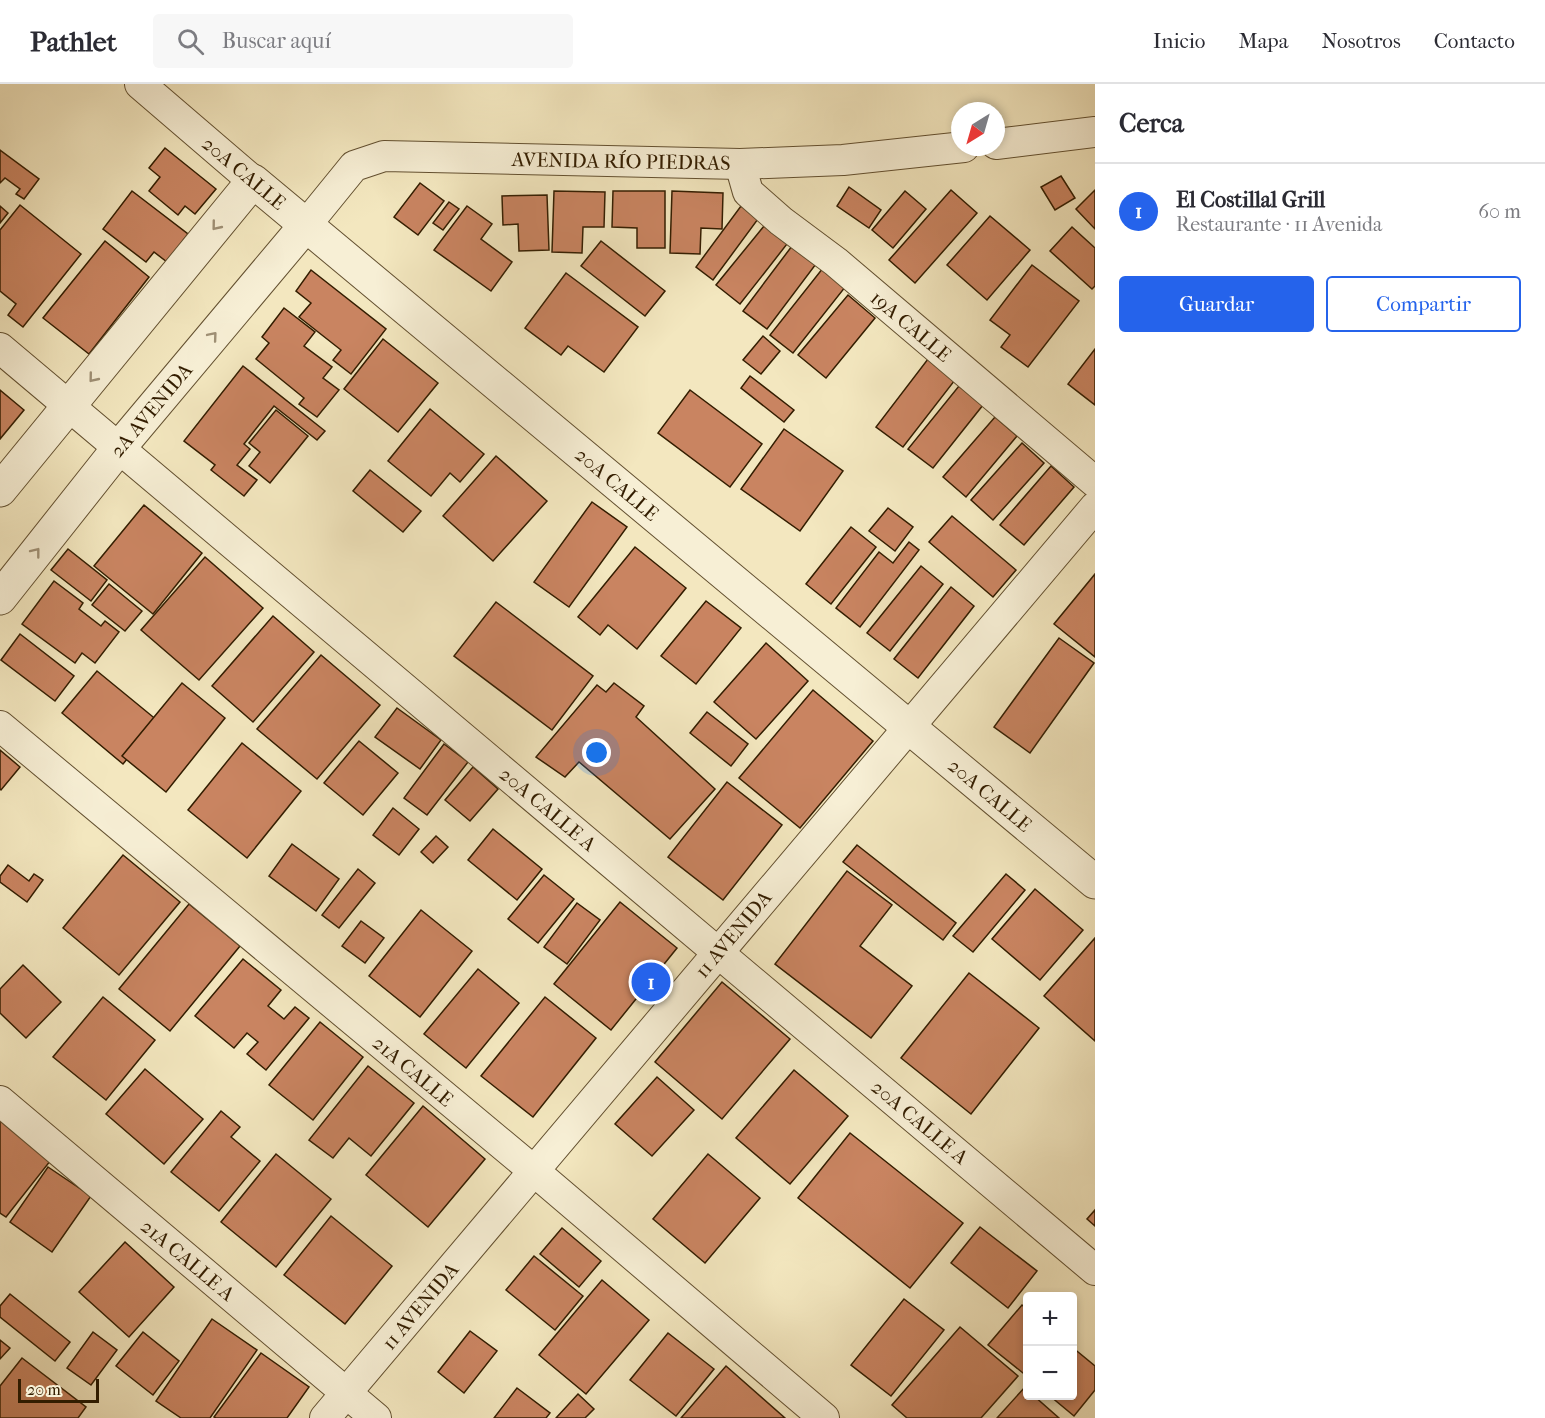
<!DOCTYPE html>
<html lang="es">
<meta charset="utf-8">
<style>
:root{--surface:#fff;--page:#f7f7f7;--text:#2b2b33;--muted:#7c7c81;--line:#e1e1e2;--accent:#2563eb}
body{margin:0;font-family:"IM FELL French Canon",serif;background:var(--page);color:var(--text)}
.controls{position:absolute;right:18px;bottom:18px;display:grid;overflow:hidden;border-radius:6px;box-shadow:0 3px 9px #0003}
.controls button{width:54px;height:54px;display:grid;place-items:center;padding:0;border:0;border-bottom:2px solid var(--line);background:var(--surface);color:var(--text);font:30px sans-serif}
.compass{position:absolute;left:951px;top:18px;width:54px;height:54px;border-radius:50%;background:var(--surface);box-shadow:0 3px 9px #0003;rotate:217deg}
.scale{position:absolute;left:18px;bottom:15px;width:81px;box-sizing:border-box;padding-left:6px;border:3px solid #331d00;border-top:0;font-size:16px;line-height:21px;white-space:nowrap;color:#331d00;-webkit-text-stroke:4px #f7efd5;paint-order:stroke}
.you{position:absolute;left:597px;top:669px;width:21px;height:21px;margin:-15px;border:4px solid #fff;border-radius:50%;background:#1a73e8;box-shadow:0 0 0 9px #1a73e833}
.badge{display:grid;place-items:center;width:39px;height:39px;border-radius:50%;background:var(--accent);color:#fff;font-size:20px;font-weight:700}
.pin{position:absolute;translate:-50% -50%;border:3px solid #fff;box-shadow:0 2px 6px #0006}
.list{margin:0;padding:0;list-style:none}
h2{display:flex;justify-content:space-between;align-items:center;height:78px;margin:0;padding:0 24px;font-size:26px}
h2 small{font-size:20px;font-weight:400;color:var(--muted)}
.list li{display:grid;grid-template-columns:39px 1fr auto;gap:18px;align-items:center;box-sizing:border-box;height:96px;padding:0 24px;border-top:2px solid var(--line)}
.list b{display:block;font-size:22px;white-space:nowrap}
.list p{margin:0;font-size:20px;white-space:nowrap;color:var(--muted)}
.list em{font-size:20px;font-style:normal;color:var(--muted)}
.actions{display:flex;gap:12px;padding:18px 24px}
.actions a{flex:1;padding:14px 0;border:2px solid var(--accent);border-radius:6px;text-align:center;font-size:21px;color:var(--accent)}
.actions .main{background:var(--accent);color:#fff}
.icon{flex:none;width:33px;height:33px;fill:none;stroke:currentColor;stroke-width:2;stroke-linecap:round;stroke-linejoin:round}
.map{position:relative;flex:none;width:1095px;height:1334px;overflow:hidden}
header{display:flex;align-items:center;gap:36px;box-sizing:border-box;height:84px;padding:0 30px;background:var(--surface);border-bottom:2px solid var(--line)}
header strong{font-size:28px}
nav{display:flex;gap:33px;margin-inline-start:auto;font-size:21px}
.search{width:420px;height:54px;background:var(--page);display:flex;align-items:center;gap:15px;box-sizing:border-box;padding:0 21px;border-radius:6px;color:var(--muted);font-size:22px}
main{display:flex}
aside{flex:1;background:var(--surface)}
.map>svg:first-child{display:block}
.building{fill:#c98461;stroke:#331d00;stroke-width:1.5}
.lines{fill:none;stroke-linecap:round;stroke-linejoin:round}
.minor-casing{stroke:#635030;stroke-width:32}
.tertiary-casing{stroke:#635030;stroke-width:35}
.minor{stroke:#f7efd5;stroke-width:30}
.tertiary{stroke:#f7efd5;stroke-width:33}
.oneway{stroke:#9f9075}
.labels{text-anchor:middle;stroke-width:5;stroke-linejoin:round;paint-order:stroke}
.street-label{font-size:20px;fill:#331d00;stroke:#f7efd5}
</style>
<header>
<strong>Pathlet</strong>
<div class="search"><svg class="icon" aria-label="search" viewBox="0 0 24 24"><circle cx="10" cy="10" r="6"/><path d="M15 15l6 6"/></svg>Buscar aquí</div>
<nav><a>Inicio</a><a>Mapa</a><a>Nosotros</a><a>Contacto</a></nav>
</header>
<main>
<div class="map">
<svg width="1095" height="1334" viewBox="0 0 1095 1334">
<rect width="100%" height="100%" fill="#f3e7bf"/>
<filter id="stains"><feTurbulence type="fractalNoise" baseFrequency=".00333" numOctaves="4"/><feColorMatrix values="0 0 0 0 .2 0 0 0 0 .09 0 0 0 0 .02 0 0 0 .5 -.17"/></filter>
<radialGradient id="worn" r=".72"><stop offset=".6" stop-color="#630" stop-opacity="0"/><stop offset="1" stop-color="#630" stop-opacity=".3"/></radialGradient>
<!-- building -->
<g class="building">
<polygon points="165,64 216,105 195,130 185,122 178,131 149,107 160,93 149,84"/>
<polygon points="0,66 39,95 24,115 16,110 20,105 5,94 0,99"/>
<polygon points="1061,92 1075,114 1055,126 1041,103"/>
<polygon points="420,99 444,117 418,151 394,133"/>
<polygon points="849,103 881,126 869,144 837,122"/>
<polygon points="951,106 977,129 915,199 889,176"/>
<polygon points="1095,106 1095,145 1076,125"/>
<polygon points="132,107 188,150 167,178 154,168 146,178 103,145"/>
<polygon points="554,107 605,108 604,143 583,143 582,169 552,168"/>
<polygon points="613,107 665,107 665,164 637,164 637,144 612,143"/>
<polygon points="672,107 723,109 722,145 701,144 700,170 670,169"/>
<polygon points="905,107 926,125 893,164 872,146"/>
<polygon points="547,111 549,166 519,167 518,140 503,141 502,112"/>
<polygon points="449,118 459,125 443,146 433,139"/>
<polygon points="20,121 81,170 23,243 8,231 16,220 0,207 0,146"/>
<polygon points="0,122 8,129 0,139"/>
<polygon points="467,122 492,140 481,155 512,178 491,207 434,166"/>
<polygon points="741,122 758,135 713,196 696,183"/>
<polygon points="990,132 1030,166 987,216 947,181"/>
<polygon points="764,142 787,160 740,220 716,201"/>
<polygon points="1072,143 1095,164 1095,202 1092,205 1050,167"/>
<polygon points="105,157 149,193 89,270 43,234"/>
<polygon points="601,157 665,207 645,232 581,182"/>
<polygon points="795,158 819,176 767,245 743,227"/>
<polygon points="1032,181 1079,217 1028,283 1001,263 1010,251 990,236"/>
<polygon points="823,184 846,202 793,269 770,251"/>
<polygon points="311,186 386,245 351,290 333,276 341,266 299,233 311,219 296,207"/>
<polygon points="566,189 638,243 604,288 568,262 561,271 525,244"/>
<polygon points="848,211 875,234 826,294 798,271"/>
<polygon points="284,224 315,248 304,262 332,283 323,294 339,306 317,333 299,320 304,314 256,275 269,259 262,253"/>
<polygon points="763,252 780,267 761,290 743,276"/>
<polygon points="383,255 438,299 398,348 344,305"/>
<polygon points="1095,265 1095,321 1068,300"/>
<polygon points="928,275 955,296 903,363 876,343"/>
<polygon points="243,282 325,347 317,356 274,322 244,360 250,365 237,381 257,396 244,412 211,386 215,381 184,357"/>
<polygon points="750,292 794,326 784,338 741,304"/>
<polygon points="959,302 983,321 933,384 908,365"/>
<polygon points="0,306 24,326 0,355"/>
<polygon points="690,306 762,360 730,403 658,349"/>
<polygon points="430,325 484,370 460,398 450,389 431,412 388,377"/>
<polygon points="276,326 308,352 270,399 249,382 260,368 249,359"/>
<polygon points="995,333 1017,352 966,413 943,393"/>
<polygon points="784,345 843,387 800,447 741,405"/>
<polygon points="1022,359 1044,379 993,436 971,416"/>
<polygon points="496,372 547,417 493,477 443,432"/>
<polygon points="1051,382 1074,403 1024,461 1000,441"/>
<polygon points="370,386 421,427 403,448 353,407"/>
<polygon points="592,418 627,443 569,523 534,498"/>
<polygon points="144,421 202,469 153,530 94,482"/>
<polygon points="888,424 913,443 895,467 869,447"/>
<polygon points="952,432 1016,486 993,513 929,458"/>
<polygon points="851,443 876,463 831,520 806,500"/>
<polygon points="909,458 919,466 860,543 836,524 879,468 893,479"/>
<polygon points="635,463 686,504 637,565 608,541 600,551 578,533"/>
<polygon points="68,465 107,496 91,517 51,486"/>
<polygon points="205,473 263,524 199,596 141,546"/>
<polygon points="921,482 943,500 890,567 867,549"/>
<polygon points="1095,490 1095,573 1054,540"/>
<polygon points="54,497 83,519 79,525 101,542 105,537 119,548 95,579 82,569 75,579 22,540"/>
<polygon points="109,500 142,527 125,547 92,521"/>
<polygon points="951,503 974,522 918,594 894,575"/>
<polygon points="706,517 741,544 696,600 661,572"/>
<polygon points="496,518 593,592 552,646 454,572"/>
<polygon points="273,532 314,568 253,638 212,602"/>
<polygon points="20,550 74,592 55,617 1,576"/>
<polygon points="1059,554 1094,579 1030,669 994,643"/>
<polygon points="766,559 808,597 756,655 714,618"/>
<polygon points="321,571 380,621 317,695 257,645"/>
<polygon points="97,587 158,637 123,680 62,629"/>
<polygon points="182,599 225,634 166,708 122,672"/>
<polygon points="614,599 644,622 636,633 715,705 670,755 579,678 565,693 536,673 597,601 606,608"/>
<polygon points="813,606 873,657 800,744 739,694"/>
<polygon points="397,624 441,656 420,685 375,653"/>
<polygon points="707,628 748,660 731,682 690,649"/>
<polygon points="359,657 398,689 363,731 324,699"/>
<polygon points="242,659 301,707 247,774 188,726"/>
<polygon points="444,660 468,678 427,731 404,714"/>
<polygon points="0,666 20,683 1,706 0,705"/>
<polygon points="473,683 498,705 470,737 445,716"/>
<polygon points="727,698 782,741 723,816 668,773"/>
<polygon points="393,724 419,745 399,771 373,751"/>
<polygon points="493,745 542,785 517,816 468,776"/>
<polygon points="436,752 448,763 433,779 421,768"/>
<polygon points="292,760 339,795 316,827 269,792"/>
<polygon points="857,761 956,839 943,856 843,778"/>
<polygon points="123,771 180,818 119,891 63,844"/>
<polygon points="8,781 29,797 34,790 43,796 27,818 0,798 0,792"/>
<polygon points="358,785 375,799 339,844 322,831"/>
<polygon points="847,787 892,821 860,862 912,902 871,954 775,880"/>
<polygon points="1006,790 1025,806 973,868 953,852"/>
<polygon points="544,791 574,815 538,859 508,835"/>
<polygon points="1035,805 1083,846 1040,896 992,855"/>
<polygon points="620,818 677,864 611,946 554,900"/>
<polygon points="577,819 600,836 567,880 544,863"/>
<polygon points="189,820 240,862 170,947 119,905"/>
<polygon points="421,826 472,867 420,933 369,892"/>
<polygon points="361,837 384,854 365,879 342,862"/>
<polygon points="1095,854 1095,957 1044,912"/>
<polygon points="243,875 281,906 268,922 284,935 295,923 309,934 266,986 247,970 258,958 247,949 234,964 195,932"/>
<polygon points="23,881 61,918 26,954 0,929 0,905"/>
<polygon points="478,885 519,919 466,984 424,950"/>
<polygon points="969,889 1039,944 971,1030 901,974"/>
<polygon points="722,898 790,955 722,1035 655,978"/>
<polygon points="103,913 155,956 106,1016 53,973"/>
<polygon points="545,913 596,954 533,1033 481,992"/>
<polygon points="320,938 363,973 313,1036 269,1001"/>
<polygon points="368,982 414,1019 371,1072 349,1054 333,1074 309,1056"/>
<polygon points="145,985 203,1035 164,1080 106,1030"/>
<polygon points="794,986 848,1032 790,1100 736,1054"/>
<polygon points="657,993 694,1026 652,1072 615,1040"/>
<polygon points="423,1022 485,1075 428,1143 366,1091"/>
<polygon points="221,1027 240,1043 231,1053 260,1077 219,1127 171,1088"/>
<polygon points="0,1036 51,1076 6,1133 0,1129"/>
<polygon points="850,1049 963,1139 910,1204 798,1114"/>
<polygon points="276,1070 331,1115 276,1183 221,1138"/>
<polygon points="708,1070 760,1114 705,1179 653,1135"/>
<polygon points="48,1083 91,1112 52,1168 10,1138"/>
<polygon points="1095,1126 1095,1142 1087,1135"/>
<polygon points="331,1132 392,1182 345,1240 284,1191"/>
<polygon points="980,1143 1037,1187 1008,1224 951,1179"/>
<polygon points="562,1144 601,1177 579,1203 540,1170"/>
<polygon points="125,1158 174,1203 129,1253 79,1208"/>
<polygon points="534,1172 583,1212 555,1246 506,1206"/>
<polygon points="602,1196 649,1236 586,1310 539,1271"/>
<polygon points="10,1210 70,1258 55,1277 0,1233 0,1222"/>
<polygon points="904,1215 944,1246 891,1312 851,1281"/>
<polygon points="1022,1221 1028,1226 1028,1293 988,1261"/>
<polygon points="212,1235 257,1266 210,1334 181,1334 156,1317"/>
<polygon points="960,1243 1018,1292 981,1334 907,1334 892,1321"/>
<polygon points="470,1247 497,1267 464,1309 438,1288"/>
<polygon points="93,1248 117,1266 91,1301 67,1284"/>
<polygon points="143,1248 179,1277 153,1311 116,1282"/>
<polygon points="668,1249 714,1285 676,1332 630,1296"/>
<polygon points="0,1256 10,1264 0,1275"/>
<polygon points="1072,1263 1095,1282 1095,1306 1074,1332 1050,1312 1072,1312"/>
<polygon points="261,1269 309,1303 287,1334 216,1334 214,1333"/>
<polygon points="22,1274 86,1323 78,1334 0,1334 0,1302"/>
<polygon points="726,1282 785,1334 681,1334"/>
<polygon points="1025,1303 1028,1306 1028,1312 1034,1312 1059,1334 997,1334"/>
<polygon points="517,1304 550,1329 546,1334 494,1334"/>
<polygon points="578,1310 594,1325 585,1334 556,1334"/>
</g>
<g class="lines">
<!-- minor casing -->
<g class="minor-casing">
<g id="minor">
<polyline points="140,0 253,97"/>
<polyline points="996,60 1095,48"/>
<polyline points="740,80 748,108 781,137 836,178 1095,398"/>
<polyline points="306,141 354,82 384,72 740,80 843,76 964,63"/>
<polyline points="0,264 1095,1186"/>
<polyline points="0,642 534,1087 824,1334"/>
<polyline points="0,1017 376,1334"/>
<polyline points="325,1334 1095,423"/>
</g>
</g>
<!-- tertiary casing -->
<g class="tertiary-casing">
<g id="tertiary">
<polyline points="0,406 253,97 1095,798"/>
<polyline points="0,514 118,365 306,141"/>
</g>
</g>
<!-- minor -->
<use href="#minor" class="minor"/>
<!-- tertiary -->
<use href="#tertiary" class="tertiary"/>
</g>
<!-- one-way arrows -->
<defs><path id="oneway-chevron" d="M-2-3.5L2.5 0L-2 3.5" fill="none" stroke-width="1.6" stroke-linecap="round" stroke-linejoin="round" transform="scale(1.5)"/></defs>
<g class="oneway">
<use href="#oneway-chevron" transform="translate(216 142) rotate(129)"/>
<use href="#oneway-chevron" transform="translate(213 252) rotate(-50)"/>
<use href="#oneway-chevron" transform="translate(93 294) rotate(129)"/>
<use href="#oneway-chevron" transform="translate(36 468) rotate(-52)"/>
</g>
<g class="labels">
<!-- street labels -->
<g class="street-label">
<text transform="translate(621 77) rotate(1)" y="7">AVENIDA RÍO PIEDRAS</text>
<text transform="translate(244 89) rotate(40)" y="7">20A CALLE</text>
<text transform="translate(911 242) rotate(40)" y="7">19A CALLE</text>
<text transform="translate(151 326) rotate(-50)" y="7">2A AVENIDA</text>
<text transform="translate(617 400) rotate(40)" y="7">20A CALLE</text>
<text transform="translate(990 711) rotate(40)" y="7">20A CALLE</text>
<text transform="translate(548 725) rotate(40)" y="7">20A CALLE A</text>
<text transform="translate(733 850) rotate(-50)" y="7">11 AVENIDA</text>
<text transform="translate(413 987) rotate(40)" y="7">21A CALLE</text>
<text transform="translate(920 1038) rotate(40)" y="7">20A CALLE A</text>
<text transform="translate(188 1176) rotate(40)" y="7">21A CALLE A</text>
<text transform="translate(420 1222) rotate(-50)" y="7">11 AVENIDA</text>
</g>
</g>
<rect width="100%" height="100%" filter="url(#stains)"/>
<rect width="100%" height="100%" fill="url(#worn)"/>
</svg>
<div class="controls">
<button>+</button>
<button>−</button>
</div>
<svg class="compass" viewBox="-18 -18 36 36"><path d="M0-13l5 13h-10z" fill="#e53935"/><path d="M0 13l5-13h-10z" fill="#7c7c81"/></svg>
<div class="scale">20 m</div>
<div class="you"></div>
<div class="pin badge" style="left:651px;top:898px">1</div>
</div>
<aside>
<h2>Cerca<small></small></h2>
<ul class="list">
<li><span class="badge">1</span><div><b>El Costillal Grill</b><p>Restaurante · 11 Avenida</p></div><em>60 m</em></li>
</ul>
<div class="actions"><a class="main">Guardar</a><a>Compartir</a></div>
</aside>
</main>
